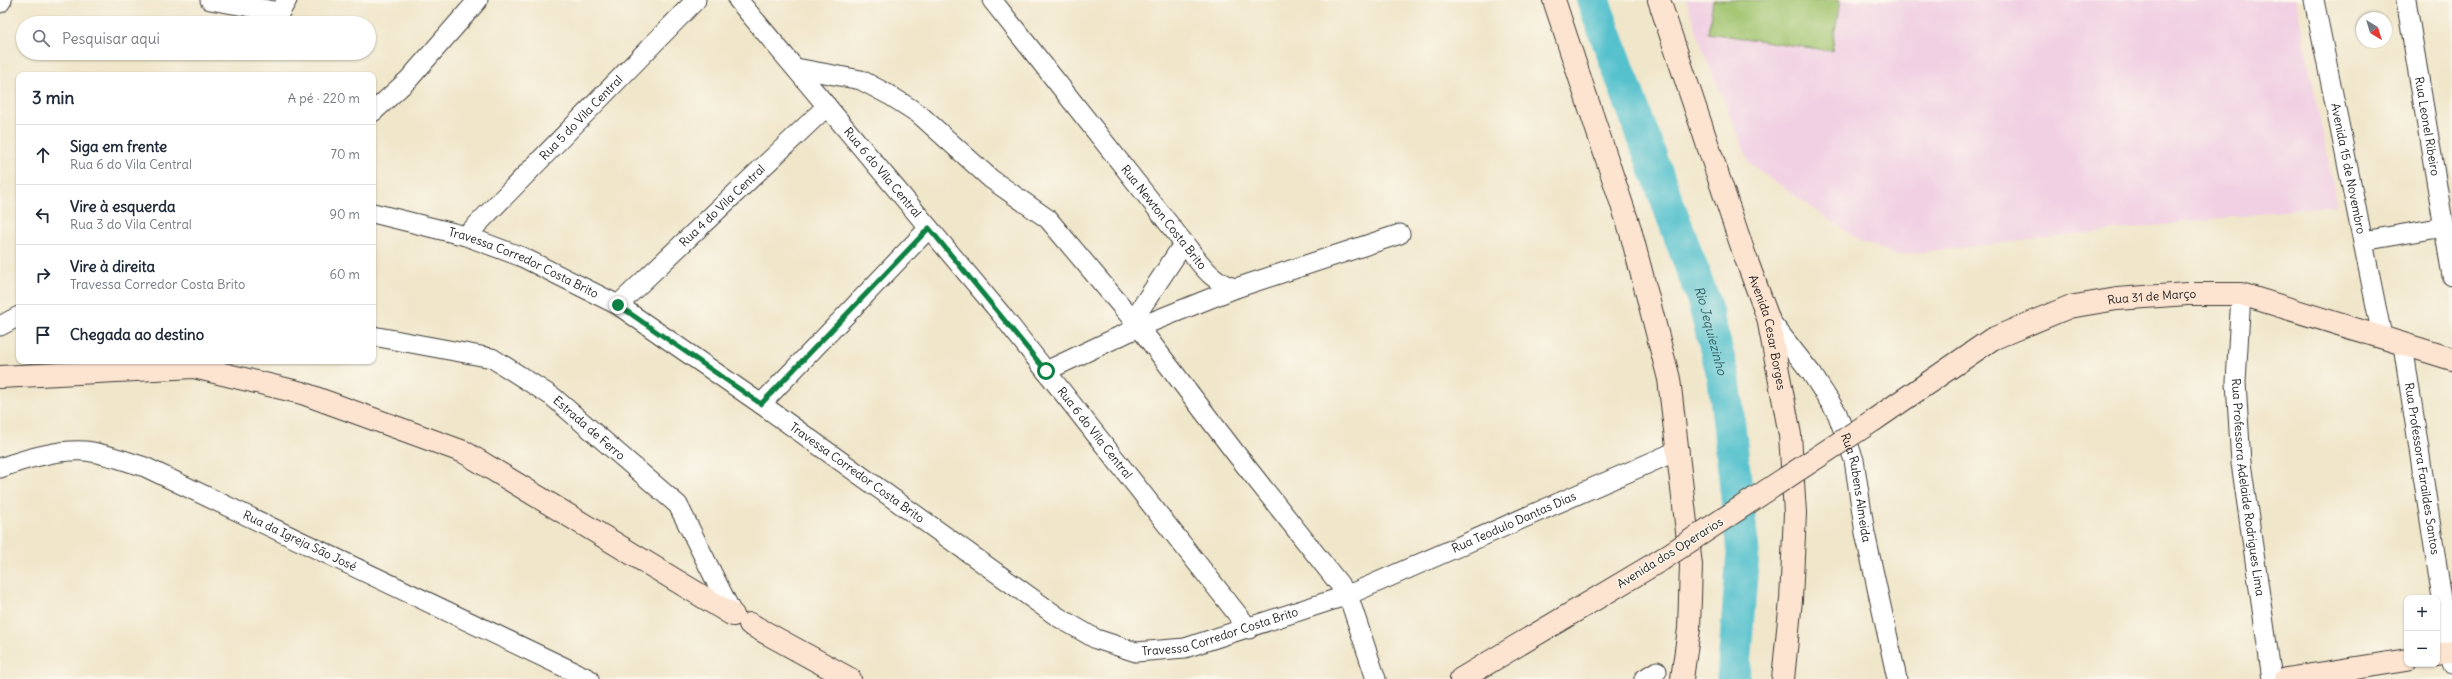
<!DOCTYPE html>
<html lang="pt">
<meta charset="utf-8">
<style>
:root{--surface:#fff;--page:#f6f6f7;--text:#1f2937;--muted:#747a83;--line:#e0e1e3}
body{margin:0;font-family:Delius,sans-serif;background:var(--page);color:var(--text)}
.controls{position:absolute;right:12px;bottom:12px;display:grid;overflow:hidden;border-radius:8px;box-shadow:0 1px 3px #0004}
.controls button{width:36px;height:36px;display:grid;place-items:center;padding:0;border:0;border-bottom:1px solid var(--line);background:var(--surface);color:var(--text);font:20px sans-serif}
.compass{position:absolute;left:2356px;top:12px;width:36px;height:36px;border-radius:50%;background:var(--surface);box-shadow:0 1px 3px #0004;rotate:142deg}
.stop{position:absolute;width:12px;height:12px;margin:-9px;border:3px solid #0b8043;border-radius:50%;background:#fff}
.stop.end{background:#0b8043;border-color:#fff;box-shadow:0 1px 4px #0008}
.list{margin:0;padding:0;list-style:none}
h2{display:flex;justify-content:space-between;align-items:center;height:52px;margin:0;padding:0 16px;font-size:17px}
h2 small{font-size:13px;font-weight:400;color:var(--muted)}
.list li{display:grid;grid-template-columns:26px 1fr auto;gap:12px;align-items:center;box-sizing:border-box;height:60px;padding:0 16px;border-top:1px solid var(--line)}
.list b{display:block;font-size:15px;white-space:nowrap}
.list p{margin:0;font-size:13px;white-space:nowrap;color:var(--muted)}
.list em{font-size:13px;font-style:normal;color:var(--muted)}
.icon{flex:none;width:22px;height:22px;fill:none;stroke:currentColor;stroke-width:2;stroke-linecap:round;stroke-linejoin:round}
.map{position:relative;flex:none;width:2452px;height:679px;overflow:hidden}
.search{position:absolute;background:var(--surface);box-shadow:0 1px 3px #0004;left:16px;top:16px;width:360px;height:44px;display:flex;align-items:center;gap:10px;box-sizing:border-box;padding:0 14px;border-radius:22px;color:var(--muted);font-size:15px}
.panel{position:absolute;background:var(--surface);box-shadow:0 1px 3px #0004;left:16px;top:72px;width:360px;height:292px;border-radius:8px}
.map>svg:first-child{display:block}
.built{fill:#f1d0e3}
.grass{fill:#a1c46e;stroke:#5e7045}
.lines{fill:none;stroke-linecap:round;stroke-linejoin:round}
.river{stroke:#55c1cd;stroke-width:33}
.street-casing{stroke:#3c3a36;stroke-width:21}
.secondary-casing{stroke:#3c3a36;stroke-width:24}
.street{stroke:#fff;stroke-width:19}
.secondary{stroke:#fde4d1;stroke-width:22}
.secondary-bridge-casing{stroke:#3c3a36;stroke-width:24;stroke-linecap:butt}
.secondary-bridge{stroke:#fde4d1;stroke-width:22}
.route{stroke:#0b8043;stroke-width:5}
.labels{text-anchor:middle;stroke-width:3;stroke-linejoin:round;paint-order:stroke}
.street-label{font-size:12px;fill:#1c1c1c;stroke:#fbf7ec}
.water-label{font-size:13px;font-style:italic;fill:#335e63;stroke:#fbf7ec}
</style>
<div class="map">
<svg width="2452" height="679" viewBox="0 0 2452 679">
<rect width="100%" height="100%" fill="#fbf7ec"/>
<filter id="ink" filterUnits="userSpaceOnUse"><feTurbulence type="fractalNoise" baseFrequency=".025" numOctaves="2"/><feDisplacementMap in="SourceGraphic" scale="8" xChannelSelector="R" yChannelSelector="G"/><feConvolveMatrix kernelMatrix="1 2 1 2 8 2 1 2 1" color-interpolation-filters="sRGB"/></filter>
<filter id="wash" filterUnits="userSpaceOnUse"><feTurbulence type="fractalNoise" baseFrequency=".012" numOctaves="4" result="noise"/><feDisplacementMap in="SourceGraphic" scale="16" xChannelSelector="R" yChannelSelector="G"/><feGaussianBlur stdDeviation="0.9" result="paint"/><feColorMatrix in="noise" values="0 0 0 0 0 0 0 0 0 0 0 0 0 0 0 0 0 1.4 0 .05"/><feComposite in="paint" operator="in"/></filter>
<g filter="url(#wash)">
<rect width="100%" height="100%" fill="#f0e6ca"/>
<!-- built -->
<polygon class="built" points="1686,0 2296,0 2337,205 1897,255 1860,241 1750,164 1707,60"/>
<!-- grass -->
<polygon class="grass" points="1713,0 1840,0 1832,51 1708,33"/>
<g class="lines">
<!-- river -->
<path class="river" id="s1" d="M1593 0 1703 299 1724 379 1743 552 1733 679"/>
</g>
</g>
<g filter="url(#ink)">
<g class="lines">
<!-- street casing -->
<g class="street-casing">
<g id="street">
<polyline points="210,0 280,12 287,0"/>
<path id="s2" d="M738 0 1001 314 1249 629"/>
<path id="s3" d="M992 0 1184 243C1198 260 1212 284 1236 288L1400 234"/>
<path id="s4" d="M2314 0 2382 336"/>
<path id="s5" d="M2406 0 2452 276"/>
<polyline points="0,3 2,0"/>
<polyline points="796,68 861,80 891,96 919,114 991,179 1048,219 1139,327 1237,455 1348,595 1376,679"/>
<polyline points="373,112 409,79 478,0"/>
<path id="s6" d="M373 213 466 236 522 257 618 305 761 404 1058 617 1096 639 1136 652 1185 648 1348 595 1679 450"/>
<path id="s7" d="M466 236 696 0"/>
<polyline points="2363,241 2444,227"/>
<path id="s8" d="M2241 294 2236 382 2241 463 2272 679"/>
<path id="s9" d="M618 305 827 106"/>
<path id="s10" d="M1768 318 1812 374 1837 413 1854 460 1865 533 1897 679"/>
<polyline points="1133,320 1184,243"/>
<polyline points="0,326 19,316"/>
<path id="s11" d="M373 336 492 358 553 397 678 505 733 615"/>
<path id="s12" d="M2403 345 2452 664"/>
<polyline points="1046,371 1139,327 1236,288"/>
<polyline points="761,404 929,228"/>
<path id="s13" d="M0 468C25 459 58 449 85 451 105 453 125 461 145 467L589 679"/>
<polyline points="1644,679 1657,671"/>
</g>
</g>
<!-- secondary casing -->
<g class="secondary-casing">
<g id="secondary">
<polyline points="1554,0 1630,229 1669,379 1691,565 1689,629 1682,679"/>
<path id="s14" d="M1659 0 1745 256 1768 318 1790 435 1795 513 1791 600 1783 679"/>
<polyline points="0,377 194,367 302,393 464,452 733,615"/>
<path id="s15" d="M1874 420 1992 339 2069 307 2117 299 2187 294H2241L2452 359"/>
<polyline points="750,624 850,679"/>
<polyline points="2437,655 2452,652"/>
<polyline points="1461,679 1661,560"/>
<polyline points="2286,679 2407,660"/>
</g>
</g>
<!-- street -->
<use href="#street" class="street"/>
<!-- secondary -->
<use href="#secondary" class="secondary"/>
<!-- secondary-bridge casing -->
<g class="secondary-bridge-casing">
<polyline id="secondary-bridge" points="1661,560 1874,420"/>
</g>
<!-- secondary-bridge -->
<use href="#secondary-bridge" class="secondary-bridge"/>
</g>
</g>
<g class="lines" filter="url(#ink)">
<!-- route -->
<polyline class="route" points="618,305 761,404 929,228 1046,371"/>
</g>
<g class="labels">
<!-- street labels -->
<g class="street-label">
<text dy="4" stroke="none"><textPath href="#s7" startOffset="165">Rua 5 do Vila Central</textPath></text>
<text dy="4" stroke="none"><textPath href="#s5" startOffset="128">Rua Leonel Ribeiro</textPath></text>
<text dy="4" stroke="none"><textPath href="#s4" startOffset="172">Avenida 15 de Novembro</textPath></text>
<text dy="4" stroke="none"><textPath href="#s2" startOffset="225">Rua 6 do Vila Central</textPath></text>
<text dy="4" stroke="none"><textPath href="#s9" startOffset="144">Rua 4 do Vila Central</textPath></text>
<text dy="4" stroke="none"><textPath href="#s3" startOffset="277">Rua Newton Costa Brito</textPath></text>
<text dy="4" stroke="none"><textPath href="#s6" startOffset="159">Travessa Corredor Costa Brito</textPath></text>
<text dy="4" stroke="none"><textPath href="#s15" startOffset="310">Rua 31 de Março</textPath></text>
<text dy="4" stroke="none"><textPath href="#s14" startOffset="350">Avenida Cesar Borges</textPath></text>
<text dy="4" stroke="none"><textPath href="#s11" startOffset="241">Estrada de Ferro</textPath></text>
<text dy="4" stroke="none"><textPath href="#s2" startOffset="561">Rua 6 do Vila Central</textPath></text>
<text dy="4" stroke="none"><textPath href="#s12" startOffset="125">Rua Professora Faraildes Santos</textPath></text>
<text dy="4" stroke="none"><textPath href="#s6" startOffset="555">Travessa Corredor Costa Brito</textPath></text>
<text dy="4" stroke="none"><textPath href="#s8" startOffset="194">Rua Professora Adelaide Rodrigues Lima</textPath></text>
<text dy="4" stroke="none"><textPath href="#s10" startOffset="195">Rua Rubens Almeida</textPath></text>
<text dy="4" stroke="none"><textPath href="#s6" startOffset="1290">Rua Teodulo Dantas Dias</textPath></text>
<text dy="4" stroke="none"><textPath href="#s13" startOffset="321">Rua da Igreja São José</textPath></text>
<text transform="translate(1670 553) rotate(-32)" y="4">Avenida dos Operarios</text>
<text dy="4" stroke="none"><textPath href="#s6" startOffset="975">Travessa Corredor Costa Brito</textPath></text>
</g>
<!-- water labels -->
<g class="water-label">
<text dy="5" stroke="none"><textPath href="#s1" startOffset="351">Rio Jequiezinho</textPath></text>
</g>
</g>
</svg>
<div class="controls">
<button>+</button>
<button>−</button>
</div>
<svg class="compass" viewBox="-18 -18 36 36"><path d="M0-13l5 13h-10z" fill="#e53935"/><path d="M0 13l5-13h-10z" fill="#747a83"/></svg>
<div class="stop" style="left:1046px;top:371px"></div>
<div class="stop end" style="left:618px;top:305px"></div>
<div class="search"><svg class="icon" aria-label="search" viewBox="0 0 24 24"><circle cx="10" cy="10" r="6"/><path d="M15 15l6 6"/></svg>Pesquisar aqui</div>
<section class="panel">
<h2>3 min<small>A pé · 220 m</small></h2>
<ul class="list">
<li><svg class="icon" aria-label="ahead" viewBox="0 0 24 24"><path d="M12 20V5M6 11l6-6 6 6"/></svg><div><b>Siga em frente</b><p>Rua 6 do Vila Central</p></div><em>70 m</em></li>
<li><svg class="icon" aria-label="left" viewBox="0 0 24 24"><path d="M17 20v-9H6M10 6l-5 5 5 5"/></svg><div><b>Vire à esquerda</b><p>Rua 3 do Vila Central</p></div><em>90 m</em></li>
<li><svg class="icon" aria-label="right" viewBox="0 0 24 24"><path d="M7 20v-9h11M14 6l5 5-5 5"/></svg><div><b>Vire à direita</b><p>Travessa Corredor Costa Brito</p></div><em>60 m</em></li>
<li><svg class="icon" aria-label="arrive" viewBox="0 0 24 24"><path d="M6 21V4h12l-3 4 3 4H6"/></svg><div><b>Chegada ao destino</b></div></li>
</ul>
</section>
</div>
